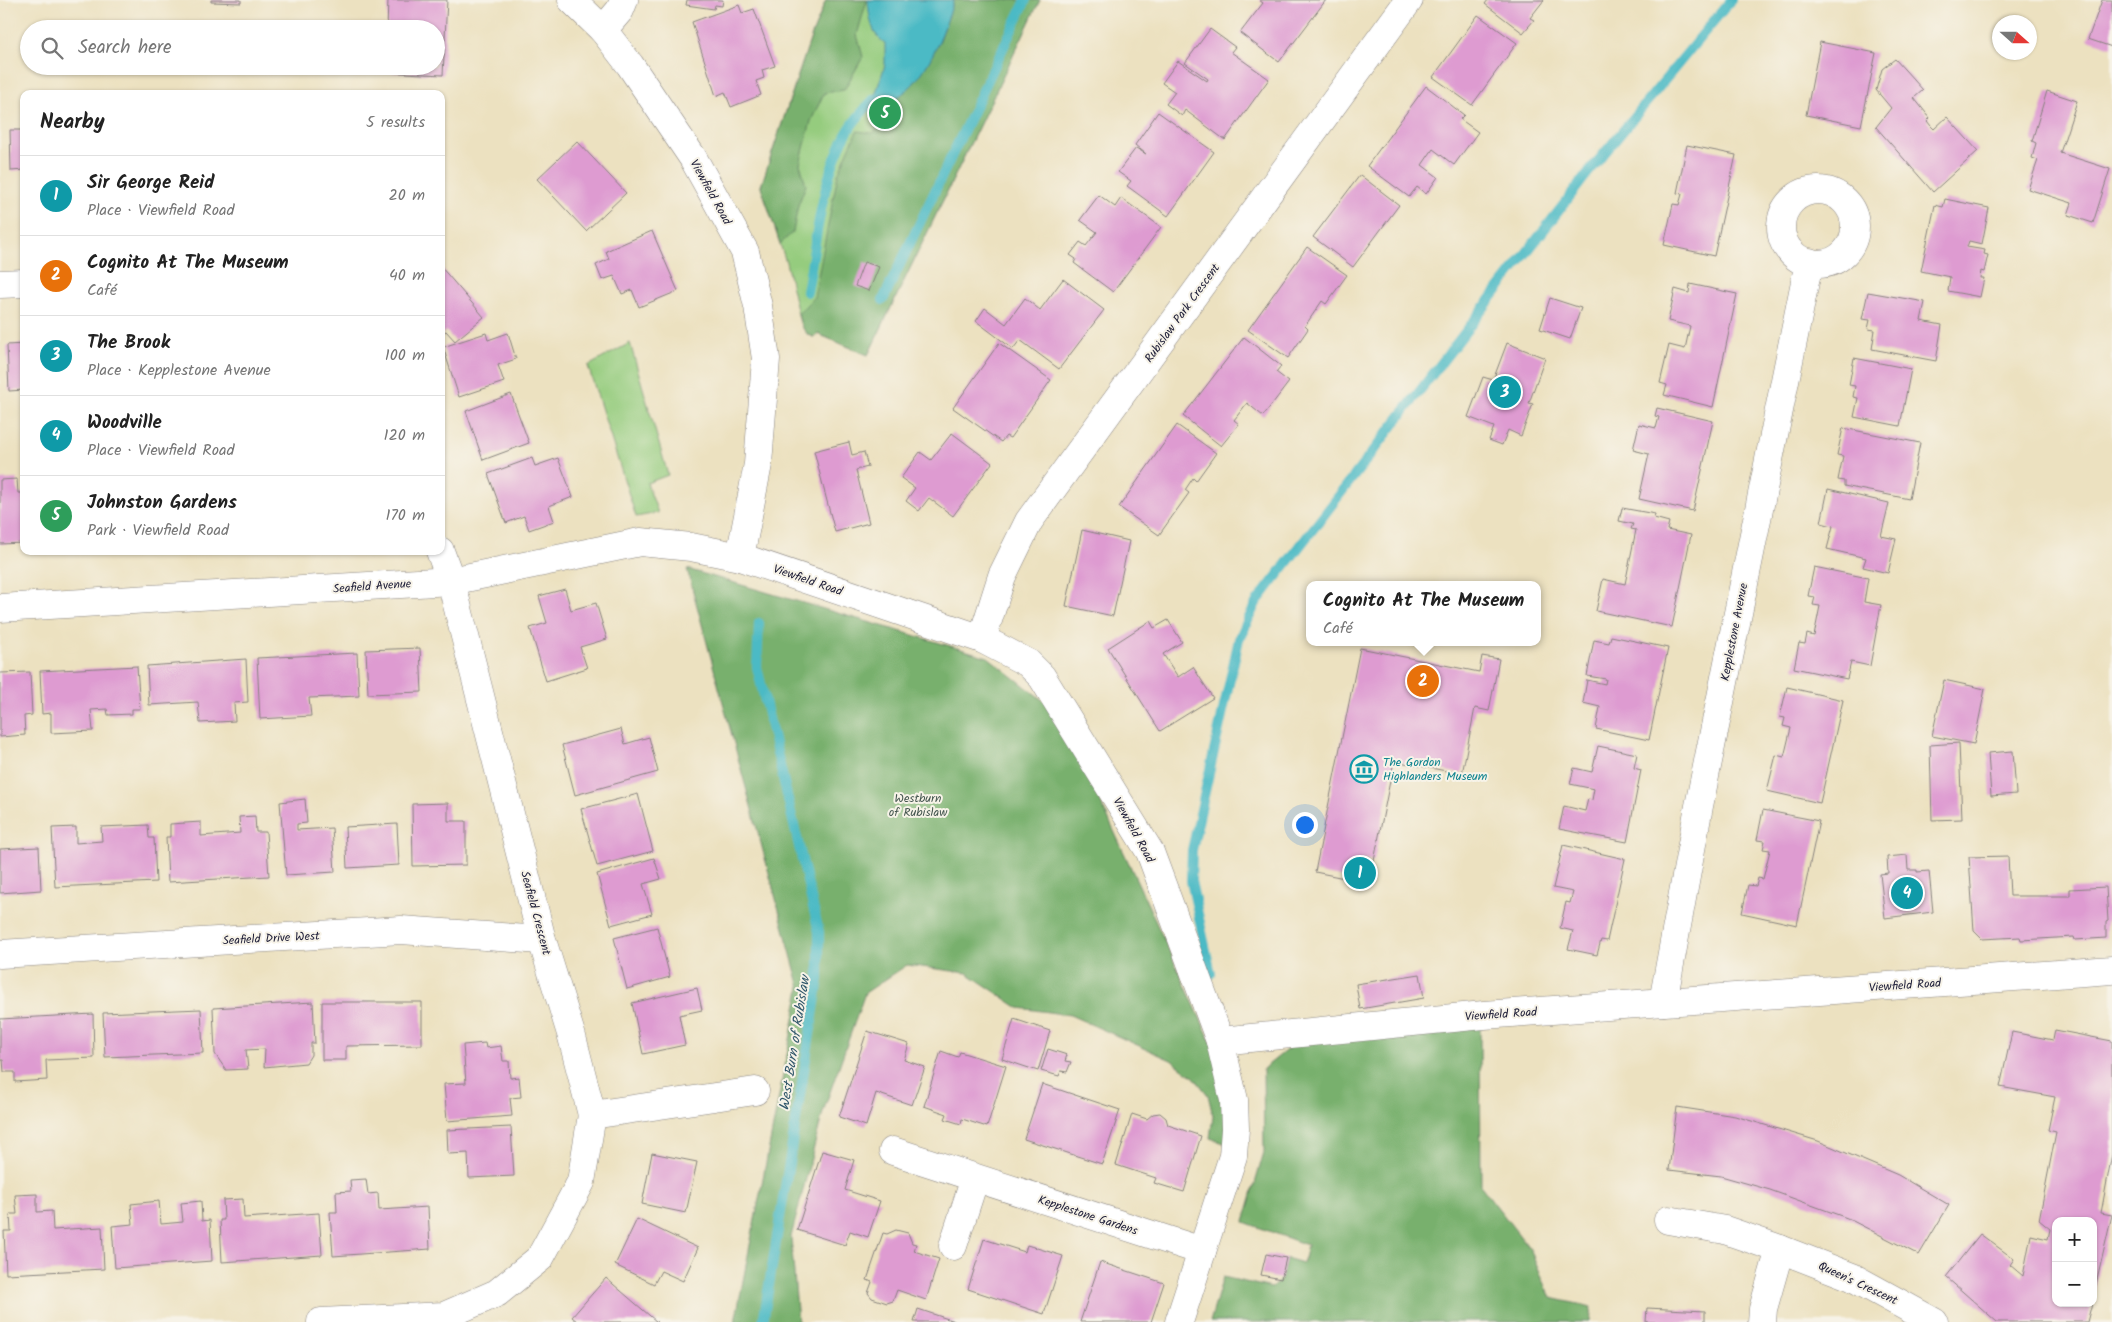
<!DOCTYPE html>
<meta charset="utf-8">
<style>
:root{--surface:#fff;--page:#f6f6f6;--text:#222;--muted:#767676;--line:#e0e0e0;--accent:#1a73e8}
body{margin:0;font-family:Kalam,sans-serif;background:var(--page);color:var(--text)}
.controls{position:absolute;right:15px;bottom:15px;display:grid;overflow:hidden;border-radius:10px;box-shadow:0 1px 4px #0004}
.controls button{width:45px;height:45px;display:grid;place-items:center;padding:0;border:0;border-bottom:1px solid var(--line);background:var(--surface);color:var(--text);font:25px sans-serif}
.compass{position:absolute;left:1992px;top:15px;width:45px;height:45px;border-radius:50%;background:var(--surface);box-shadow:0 1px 4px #0004;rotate:111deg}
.you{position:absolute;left:1304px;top:824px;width:18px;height:18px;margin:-12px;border:4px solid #fff;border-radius:50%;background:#1a73e8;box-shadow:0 0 0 8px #1a73e833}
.badge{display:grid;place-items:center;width:32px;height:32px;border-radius:50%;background:var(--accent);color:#fff;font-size:16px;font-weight:700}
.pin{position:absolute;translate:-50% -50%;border:2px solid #fff;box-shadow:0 1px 5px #0006}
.popup{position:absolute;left:1306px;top:581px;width:235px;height:65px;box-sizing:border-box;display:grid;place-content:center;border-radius:10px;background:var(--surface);filter:drop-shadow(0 1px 4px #0005);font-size:16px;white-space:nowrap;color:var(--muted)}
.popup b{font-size:19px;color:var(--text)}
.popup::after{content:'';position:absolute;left:50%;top:100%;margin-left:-10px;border:10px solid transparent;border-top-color:var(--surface)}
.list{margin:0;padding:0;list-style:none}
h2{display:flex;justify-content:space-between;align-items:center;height:65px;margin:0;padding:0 20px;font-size:21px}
h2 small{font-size:16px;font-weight:400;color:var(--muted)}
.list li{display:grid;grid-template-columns:32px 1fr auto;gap:15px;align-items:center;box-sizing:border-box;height:80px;padding:0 20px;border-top:1px solid var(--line)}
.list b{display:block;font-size:19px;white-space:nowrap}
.list p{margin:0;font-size:16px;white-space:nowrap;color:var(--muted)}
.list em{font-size:16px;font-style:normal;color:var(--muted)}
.icon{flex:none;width:28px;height:28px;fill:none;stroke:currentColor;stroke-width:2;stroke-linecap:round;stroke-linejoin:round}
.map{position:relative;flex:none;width:2112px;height:1322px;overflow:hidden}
.search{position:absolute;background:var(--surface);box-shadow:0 1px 4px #0004;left:20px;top:20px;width:425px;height:55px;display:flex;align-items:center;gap:12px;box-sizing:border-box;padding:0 18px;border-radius:28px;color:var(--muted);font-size:19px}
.panel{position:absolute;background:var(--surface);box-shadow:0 1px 4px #0004;left:20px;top:90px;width:425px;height:465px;border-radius:10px}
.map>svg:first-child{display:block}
.green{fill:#95cc7e;stroke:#5c775c}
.forest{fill:#78b06d;stroke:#4d6954}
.water{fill:#4cbac5;stroke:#376e80}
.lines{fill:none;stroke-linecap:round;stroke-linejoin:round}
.stream{stroke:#4cbac5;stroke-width:10}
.building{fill:#de9bd1}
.minor-casing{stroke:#87827e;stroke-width:29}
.minor{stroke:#fff;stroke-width:28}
.labels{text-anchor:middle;stroke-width:4;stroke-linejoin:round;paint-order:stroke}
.street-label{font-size:12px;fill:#22223b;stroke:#f7f3e8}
.culture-label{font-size:12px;fill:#0d838f;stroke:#f7f3e8;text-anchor:start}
.park-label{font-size:12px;fill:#44554f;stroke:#f7f3e8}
.water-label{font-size:14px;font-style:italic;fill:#31576b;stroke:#f7f3e8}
</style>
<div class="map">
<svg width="2112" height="1322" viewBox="0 0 2112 1322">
<rect width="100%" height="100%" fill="#f7f3e8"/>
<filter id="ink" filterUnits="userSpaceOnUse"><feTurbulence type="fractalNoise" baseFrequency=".02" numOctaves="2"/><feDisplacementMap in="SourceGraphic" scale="10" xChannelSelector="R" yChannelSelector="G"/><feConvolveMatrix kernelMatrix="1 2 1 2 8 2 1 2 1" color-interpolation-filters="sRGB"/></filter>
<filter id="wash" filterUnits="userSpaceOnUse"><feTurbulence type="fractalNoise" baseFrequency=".0096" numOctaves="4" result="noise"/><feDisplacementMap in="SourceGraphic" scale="20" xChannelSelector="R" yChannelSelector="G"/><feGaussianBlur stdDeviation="1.12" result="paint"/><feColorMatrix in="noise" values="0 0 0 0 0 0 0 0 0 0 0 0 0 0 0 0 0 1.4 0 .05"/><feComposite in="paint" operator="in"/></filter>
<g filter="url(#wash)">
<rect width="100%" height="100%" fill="#ece1c0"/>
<!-- green -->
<g class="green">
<polygon points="826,0 1040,0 868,355 818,334 813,337 808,335 800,323 786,262 761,186 810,40"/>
<polygon points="630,343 668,475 647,483 658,513 636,517 588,366"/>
</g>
<!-- forest -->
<g class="forest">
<polygon points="826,0 867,0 857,35 863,57 844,90 824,93 811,121 800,164 806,185 798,205 793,232 780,244 761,186 810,40"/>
<path d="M954 0H1040L868 355 818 334 813 337C803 333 800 323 798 314L814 297 838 174 857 131 873 133 885 122 896 98 909 87 917 76 940 40Z"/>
<polygon points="687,569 988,657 1049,705 1090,779 1214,1048 1232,1146 1210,1138 1213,1116 1208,1095 1194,1077 1171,1060 1070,1015 1019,1008 967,973 907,965 865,993 823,1112 791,1237 798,1322 735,1322 800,988"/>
<polygon points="1480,1023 1481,1186 1530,1249 1551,1298 1592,1307 1590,1322 1210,1322 1223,1277 1272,1288 1281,1279 1286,1258 1303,1263 1307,1245 1244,1222 1264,1152 1263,1069 1294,1044"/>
</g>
<!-- water -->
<path class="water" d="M868 0H954C941 39 923 95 877 106L874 99 885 65V43C871 35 869 15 868 0Z"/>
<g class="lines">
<!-- stream -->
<g class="stream">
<path d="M807 292C816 242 822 172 850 128 856 118 866 108 874 99"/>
<polyline points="883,300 1026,0"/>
<polyline points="759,623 757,667 819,932 819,979 763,1322"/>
<polyline points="1211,974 1191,881 1192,850 1239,639 1256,603 1588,173 1731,0"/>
</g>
</g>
<g id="blocks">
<!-- building -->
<g class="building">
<polygon points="211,0 241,0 241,3 211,2"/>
<polygon points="388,0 447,0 443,75 385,72 385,66 436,66 436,29 387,29"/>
<polygon points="687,0 723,0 722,6 715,5 714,9 686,5"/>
<polygon points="1259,0 1326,0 1279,62 1240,33 1263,3"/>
<polygon points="1488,0 1544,0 1530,18 1534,20 1523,33 1485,4"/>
<polygon points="2102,0 2112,0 2112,47 2088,39"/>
<polygon points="739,5 742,13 754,9 775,66 762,70 764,78 756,81 761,95 731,107 725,92 716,96 692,22"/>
<polygon points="1478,15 1517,43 1472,105 1433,77"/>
<polygon points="1210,29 1235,47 1231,52 1269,79 1225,140 1185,110 1182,116 1166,104 1175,92 1162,83 1178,61 1207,81 1208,79 1185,63"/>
<polygon points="1820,42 1876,53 1861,126 1806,115"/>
<polygon points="1895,59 1923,90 1914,98 1930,118 1927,121 1931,126 1934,129 1947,117 1978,151 1933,192 1876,127 1891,108 1876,90 1882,69"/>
<polygon points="1426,86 1464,115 1460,119 1478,132 1454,165 1433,149 1422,165 1438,177 1426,194 1417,187 1409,197 1367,166"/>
<polygon points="2047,91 2077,101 2060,153 2110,169 2093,223 2068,215 2072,203 2028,189 2038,160 2032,158 2036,143 2032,141"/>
<polygon points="1158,112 1214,152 1168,216 1127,186 1131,181 1118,172 1136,148 1146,154 1135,145"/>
<polygon points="10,130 24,130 24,170 11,171"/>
<polygon points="577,141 626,193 586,231 537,179"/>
<polygon points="1687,145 1736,155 1714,256 1664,245 1673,204 1679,205 1682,194 1677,193"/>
<polygon points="1360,175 1399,205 1353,267 1313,237"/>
<polygon points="1099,195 1115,207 1121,198 1161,227 1113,292 1074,263 1076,259 1070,255 1080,242 1086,246 1097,232 1080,220"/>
<polygon points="1945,199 1989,208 1982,244 1969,241 1967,247 1985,250 1984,254 1988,255 1984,272 1981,271 1980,278 1984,278 1980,297 1948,291 1950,277 1921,271 1935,205 1943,207"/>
<polygon points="652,231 678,291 639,307 632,290 622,294 614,276 602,280 596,265 609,259 606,251"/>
<polygon points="1307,247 1347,275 1326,304 1322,301 1305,326 1308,329 1288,358 1248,330"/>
<polygon points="864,262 879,267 869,291 855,286"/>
<polygon points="441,267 484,317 455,341 446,331 441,334"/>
<polygon points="1063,279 1104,310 1059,369 1020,340 1013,349 976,321 985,308 1006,324 1025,298 1040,310"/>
<polygon points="1690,284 1737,294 1713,407 1664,395 1667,385 1660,383 1669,345 1685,349 1690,326 1668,321 1675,289 1689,293"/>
<polygon points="1868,292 1925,302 1921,321 1942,325 1936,361 1872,349 1875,330 1868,329 1870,320 1862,319"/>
<polygon points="1550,298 1581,308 1570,339 1540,329"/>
<polygon points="486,333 488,340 508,333 516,359 498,365 504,382 459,397 443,347"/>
<polygon points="1244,337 1281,366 1276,372 1289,382 1263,416 1247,403 1234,420 1239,424 1221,446 1183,416"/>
<polygon points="999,343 1051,380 1010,438 1006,436 1001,442 953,408"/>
<polygon points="1507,343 1545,358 1529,403 1533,404 1521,436 1508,430 1502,445 1489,440 1494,427 1468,417 1483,377 1493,380"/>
<polygon points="24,344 24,390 9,391 7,345"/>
<polygon points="1854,358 1911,369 1900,426 1854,417 1858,398 1853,397 1855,386 1849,385"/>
<polygon points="511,394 529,443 483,460 466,411"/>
<polygon points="1657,408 1713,421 1693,511 1639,499 1649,454 1633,450 1639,424 1656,428 1659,417 1655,416"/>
<polygon points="1177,425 1216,453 1196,481 1193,478 1185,490 1189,493 1159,535 1119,507"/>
<polygon points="1843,428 1920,443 1909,499 1844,486 1844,481 1838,480 1843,456 1837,455"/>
<polygon points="952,433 992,463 953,516 929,498 919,511 906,501 915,488 901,478 920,452 931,460"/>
<polygon points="849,442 852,455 864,452 868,467 856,470 869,523 835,532 814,451"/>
<polygon points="532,458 535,466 558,458 573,497 549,506 554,521 529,530 524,516 506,523 488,474"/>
<polygon points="17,479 18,493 24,493 24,543 0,544 0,480"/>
<polygon points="1828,489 1889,503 1881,536 1896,539 1888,573 1863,567 1866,558 1827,549 1833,526 1821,523"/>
<polygon points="1622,508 1655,514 1654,518 1669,522 1667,530 1691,535 1672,627 1596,611 1603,579 1625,584 1636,530 1631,529 1633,524 1619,521"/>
<polygon points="1082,530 1129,541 1113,616 1066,606"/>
<polygon points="1814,567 1868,578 1864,602 1881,605 1870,666 1851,662 1847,679 1794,668 1799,643 1805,644 1807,634 1814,636 1820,606 1813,605 1815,597 1808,596"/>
<polygon points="565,589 571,610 596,603 607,639 580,647 587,668 546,681 530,628 547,623 539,596"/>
<polygon points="1168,620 1182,642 1163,654 1178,677 1193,667 1213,698 1160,731 1108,648 1150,621 1154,628"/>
<polygon points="1611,636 1668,648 1649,740 1596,729 1600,707 1583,703 1587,680 1605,684 1606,679 1587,676 1594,640 1609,643"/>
<polygon points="420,648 422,692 368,694 366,650"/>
<polygon points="1360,648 1479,672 1482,656 1499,659 1489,711 1475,708 1462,774 1394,761 1374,861 1363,859 1359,881 1315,872"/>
<polygon points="357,653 359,696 309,698 311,716 260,719 257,658"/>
<polygon points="246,659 248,702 234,703 235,721 200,723 198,702 149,705 147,666"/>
<polygon points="137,666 140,709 132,709 132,714 108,715 107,709 91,710 93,731 51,733 51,713 42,714 40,671"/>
<polygon points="30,672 32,715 24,716 25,735 0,737 0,673"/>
<polygon points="1944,680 1985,689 1974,744 1932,736"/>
<polygon points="1787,687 1843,700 1820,803 1767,791 1776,755 1784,757 1791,728 1783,726 1785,718 1780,717"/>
<polygon points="621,729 625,744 649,737 658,772 575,795 562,745"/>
<polygon points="1959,743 1962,819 1932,820 1930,745"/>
<polygon points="1598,746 1637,754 1634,768 1641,770 1627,842 1559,829 1564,806 1585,811 1588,799 1592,800 1594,789 1570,784 1574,768 1592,772"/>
<polygon points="2013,751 2016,794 1991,796 1988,753"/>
<polygon points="638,794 653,851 597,866 581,809"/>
<polygon points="305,799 307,823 297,824 297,830 332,828 335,872 286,875 280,802"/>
<polygon points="448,803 448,821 466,821 466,865 413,866 412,804"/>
<polygon points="1763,810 1819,821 1797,925 1742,913 1748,885 1756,886 1758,878 1763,879 1770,850 1763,849 1765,841 1757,840"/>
<polygon points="255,816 256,832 266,832 269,876 168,882 166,837 170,837 170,824 201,822 201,836 240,833 239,817"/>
<polygon points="397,824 399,865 347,868 345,827"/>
<polygon points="148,825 149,838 154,838 156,882 55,887 52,828 76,827 76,843 102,841 101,827"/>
<polygon points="1563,845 1625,859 1607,941 1601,940 1597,955 1568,949 1573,931 1560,928 1566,902 1570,903 1573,892 1553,888"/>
<polygon points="39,847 41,890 0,893 0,849"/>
<polygon points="1907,855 1908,870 1917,870 1917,872 1929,871 1933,912 1885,918 1880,874 1888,873 1887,857"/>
<polygon points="2008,856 2010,896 2070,896 2070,889 2106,887 2108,921 2106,922 2106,938 2075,940 2074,937 2021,940 2020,937 1982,939 1974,931 1969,857"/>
<polygon points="654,858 661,879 643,884 652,914 611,925 597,874"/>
<polygon points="657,927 670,977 627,989 614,938"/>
<polygon points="1420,974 1424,998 1360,1009 1356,984"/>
<polygon points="697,988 702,1010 679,1015 685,1045 643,1054 632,1003"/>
<polygon points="313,1002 315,1043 311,1043 311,1055 306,1063 264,1067 265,1049 246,1050 248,1069 226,1070 215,1054 213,1008"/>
<polygon points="322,1002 422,1002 422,1045 346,1046 346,1060 322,1060"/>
<polygon points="201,1009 203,1053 105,1057 103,1013"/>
<polygon points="93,1014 94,1058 46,1060 47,1080 15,1082 15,1072 4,1072 3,1060 0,1060 0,1019"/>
<polygon points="1014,1019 1050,1031 1038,1071 1002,1059"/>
<polygon points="2055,1030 2112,1041 2112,1154 2101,1213 2112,1215 2094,1293 2093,1221 2056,1221 2056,1303 2092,1303 2087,1322 1997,1322 1946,1277 1980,1234 2014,1259 2010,1265 2023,1276 2031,1235 2048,1239 2050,1229 2039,1220 2056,1132 2048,1130 2055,1097 2000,1087 2012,1032 2053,1040"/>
<polygon points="867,1031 909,1044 904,1060 925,1067 912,1105 876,1093 866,1126 839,1117"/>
<polygon points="485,1043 486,1048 501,1046 503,1061 509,1061 510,1078 519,1077 521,1097 510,1098 512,1116 447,1121 444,1084 466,1083 463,1045"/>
<polygon points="1048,1049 1067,1055 1065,1061 1071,1062 1067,1072 1061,1071 1059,1076 1041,1071"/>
<polygon points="941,1051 958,1057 960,1052 1006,1066 987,1127 962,1119 961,1124 945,1119 947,1114 924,1106"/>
<polygon points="1042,1084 1120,1110 1102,1164 1024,1139"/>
<polygon points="1677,1107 1735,1116 1818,1141 1898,1175 1949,1205 1919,1255 1847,1218 1770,1190 1721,1176 1669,1170"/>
<polygon points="1160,1113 1166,1118 1168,1125 1201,1136 1184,1192 1154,1183 1156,1178 1116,1165 1132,1114 1147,1119 1153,1114"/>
<polygon points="511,1127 514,1176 469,1178 468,1153 448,1154 447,1130"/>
<polygon points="822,1151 854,1160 845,1190 880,1201 868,1237 850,1231 845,1245 797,1230"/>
<polygon points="652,1153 697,1162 686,1213 642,1204"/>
<polygon points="366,1179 368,1194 378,1193 379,1210 428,1207 430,1249 333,1256 330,1212 337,1212 336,1192 351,1191 350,1180"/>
<polygon points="37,1194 37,1212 52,1211 53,1230 102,1227 104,1269 6,1274 4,1231 11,1231 10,1214 17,1214 15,1195"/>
<polygon points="243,1199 244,1218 319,1213 322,1255 222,1262 220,1220 224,1220 223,1200"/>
<polygon points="159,1201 161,1224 183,1222 181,1203 201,1201 202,1221 210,1220 212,1261 115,1268 112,1226 133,1224 131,1204"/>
<polygon points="637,1219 698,1248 683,1281 661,1271 654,1284 615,1265"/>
<polygon points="896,1230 908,1233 912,1243 916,1244 914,1251 939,1259 926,1300 897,1290 893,1301 887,1303 872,1298 868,1293 872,1282 867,1280 883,1233 887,1234"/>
<polygon points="984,1239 1025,1252 1027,1245 1063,1256 1044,1314 968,1289"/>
<polygon points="1266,1254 1286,1258 1281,1279 1261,1275"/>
<polygon points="1100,1262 1164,1283 1151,1322 1080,1322"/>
<polygon points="606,1278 657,1322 578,1322 572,1317"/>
<polygon points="1647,1308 1705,1311 1705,1322 1646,1322"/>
<polygon points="918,1309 957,1322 914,1322"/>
</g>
</g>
</g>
<g filter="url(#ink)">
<use href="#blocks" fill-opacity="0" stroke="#87827e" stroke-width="1"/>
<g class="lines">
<!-- minor casing -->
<g class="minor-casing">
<g id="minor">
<polyline points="572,0 603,30 630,65 693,158 745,252 758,306 766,359 758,464 740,557 982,639 1028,663 1042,677 1150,852 1220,1041 1484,1015 2112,970"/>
<polyline points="603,30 620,10 624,0"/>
<circle cx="1818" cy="227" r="37"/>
<polyline points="0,284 24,283"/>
<polyline points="440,551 451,581 542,940 572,1037 592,1115 755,1091"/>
<polyline points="0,608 451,581 640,542 691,547 740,557"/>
<polyline points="982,639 1002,576 1029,521 1409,0"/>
<polyline points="0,954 401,930 542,940"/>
<polyline points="1663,1002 1699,806 1809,262"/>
<polyline points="893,1151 1202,1251"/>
<polyline points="1668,1220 1725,1230 1780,1249 1852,1277 1934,1322"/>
<polyline points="953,1246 975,1178"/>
<polyline points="321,1322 444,1316 497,1293 540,1258 581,1182 592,1115"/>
<polyline points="1179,1322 1233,1156 1235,1129 1234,1100 1220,1041"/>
<polyline points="1762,1322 1763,1309 1780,1249"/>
</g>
</g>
<!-- minor -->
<use href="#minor" class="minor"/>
</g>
</g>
<!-- icons -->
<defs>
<g id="museum-ring" transform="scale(1.4375)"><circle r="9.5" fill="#f7f3e8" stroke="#0f9aa8" stroke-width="1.5"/><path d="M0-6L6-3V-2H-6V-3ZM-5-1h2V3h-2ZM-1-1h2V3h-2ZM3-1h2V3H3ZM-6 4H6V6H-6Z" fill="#0f9aa8"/></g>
</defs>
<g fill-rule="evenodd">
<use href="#museum-ring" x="1364" y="769"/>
</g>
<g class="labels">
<!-- street labels -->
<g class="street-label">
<text transform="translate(711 192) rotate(61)" y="4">Viewfield Road</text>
<text transform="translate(1182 313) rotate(-54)" y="4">Rubislaw Park Crescent</text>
<text transform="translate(808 580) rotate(19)" y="4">Viewfield Road</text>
<text transform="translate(372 586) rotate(-4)" y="4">Seafield Avenue</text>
<text transform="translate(1734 632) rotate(-79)" y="4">Kepplestone Avenue</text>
<text transform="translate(1134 830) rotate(61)" y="4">Viewfield Road</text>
<text transform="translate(536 913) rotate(75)" y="4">Seafield Crescent</text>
<text transform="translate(271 938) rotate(-3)" y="4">Seafield Drive West</text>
<text transform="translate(1905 985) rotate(-4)" y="4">Viewfield Road</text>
<text transform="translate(1501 1014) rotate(-4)" y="4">Viewfield Road</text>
<text transform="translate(1088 1215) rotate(18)" y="4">Kepplestone Gardens</text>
<text transform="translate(1858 1283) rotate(25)" y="4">Queen's Crescent</text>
</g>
<!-- culture labels -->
<g class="culture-label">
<text x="1383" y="766">The Gordon<tspan x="1383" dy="14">Highlanders Museum</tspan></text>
</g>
<!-- park labels -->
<g class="park-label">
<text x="918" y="802">Westburn<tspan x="918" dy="14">of Rubislaw</tspan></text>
</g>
<!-- water labels -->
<g class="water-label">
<text transform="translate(794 1043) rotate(-81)" y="5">West Burn of Rubislaw</text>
</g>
</g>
</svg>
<div class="controls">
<button>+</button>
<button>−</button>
</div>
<svg class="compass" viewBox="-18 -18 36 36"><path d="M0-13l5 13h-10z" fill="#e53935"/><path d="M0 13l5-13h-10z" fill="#767676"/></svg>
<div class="you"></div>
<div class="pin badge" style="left:1360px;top:873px;background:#0f9aa8">1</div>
<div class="pin badge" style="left:1423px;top:681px;background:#e8710a">2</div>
<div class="popup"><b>Cognito At The Museum</b>Café</div>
<div class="pin badge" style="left:1505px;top:392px;background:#0f9aa8">3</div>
<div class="pin badge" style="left:1907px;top:893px;background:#0f9aa8">4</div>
<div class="pin badge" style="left:885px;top:113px;background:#2e9e5b">5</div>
<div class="search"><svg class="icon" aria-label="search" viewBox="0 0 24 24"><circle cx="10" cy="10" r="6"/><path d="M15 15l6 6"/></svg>Search here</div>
<section class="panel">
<h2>Nearby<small>5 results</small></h2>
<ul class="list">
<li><span class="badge" style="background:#0f9aa8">1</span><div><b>Sir George Reid</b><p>Place · Viewfield Road</p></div><em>20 m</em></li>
<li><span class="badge" style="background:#e8710a">2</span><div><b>Cognito At The Museum</b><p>Café</p></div><em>40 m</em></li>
<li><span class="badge" style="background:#0f9aa8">3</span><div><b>The Brook</b><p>Place · Kepplestone Avenue</p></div><em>100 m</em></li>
<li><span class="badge" style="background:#0f9aa8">4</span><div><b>Woodville</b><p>Place · Viewfield Road</p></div><em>120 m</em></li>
<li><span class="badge" style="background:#2e9e5b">5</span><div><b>Johnston Gardens</b><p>Park · Viewfield Road</p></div><em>170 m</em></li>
</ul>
</section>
</div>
